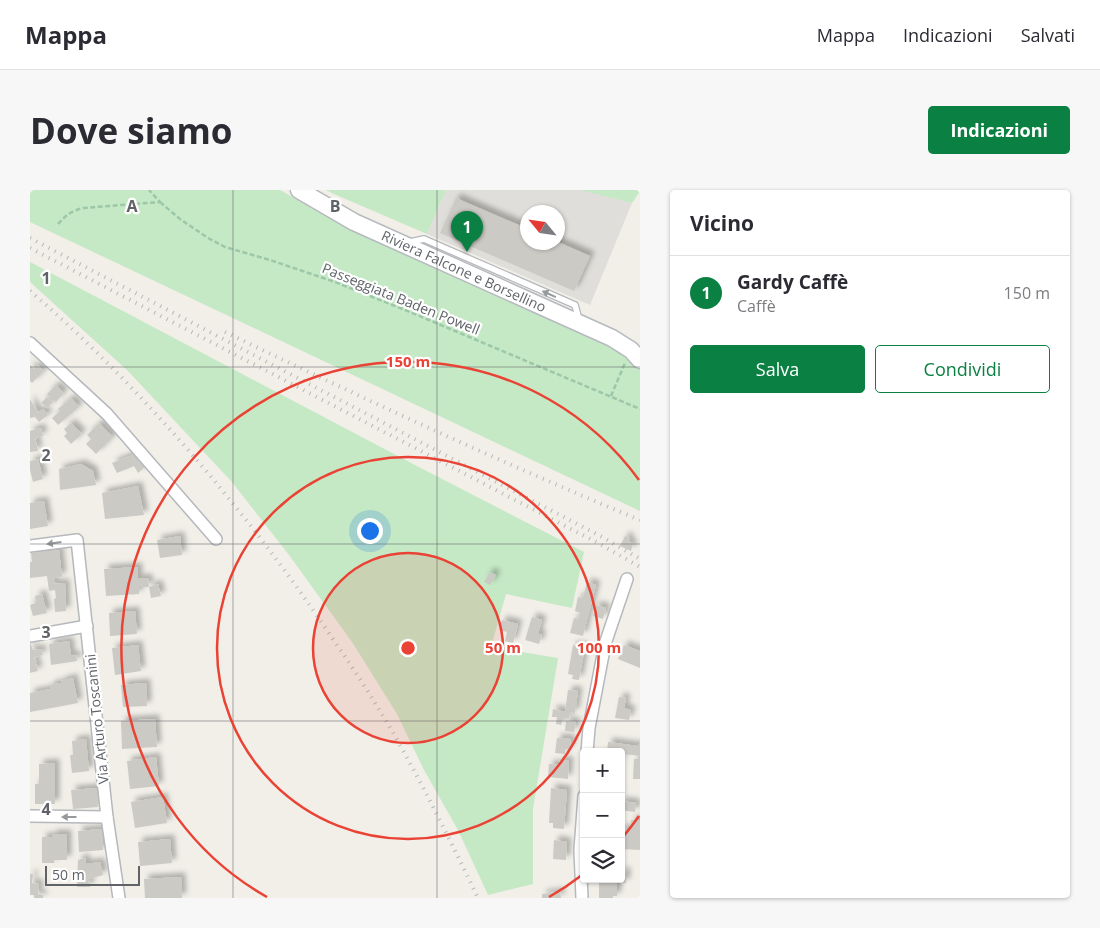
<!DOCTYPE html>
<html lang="it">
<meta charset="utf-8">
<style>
:root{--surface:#fff;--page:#f7f7f7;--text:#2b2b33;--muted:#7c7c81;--line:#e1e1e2;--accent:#0b8043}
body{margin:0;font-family:"Open Sans",sans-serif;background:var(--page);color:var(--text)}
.controls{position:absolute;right:15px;bottom:15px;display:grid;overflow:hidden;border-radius:5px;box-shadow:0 1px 4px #0004}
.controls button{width:45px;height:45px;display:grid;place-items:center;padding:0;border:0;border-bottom:1px solid var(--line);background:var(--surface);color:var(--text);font:25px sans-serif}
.compass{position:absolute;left:490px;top:15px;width:45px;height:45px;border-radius:50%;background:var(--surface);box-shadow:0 1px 4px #0004;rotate:299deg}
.scale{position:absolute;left:15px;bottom:12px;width:95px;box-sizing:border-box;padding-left:5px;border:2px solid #5f6368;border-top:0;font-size:14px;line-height:18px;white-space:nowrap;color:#5f6368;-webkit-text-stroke:4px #fff;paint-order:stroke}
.you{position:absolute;left:339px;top:340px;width:18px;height:18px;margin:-12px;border:4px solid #fff;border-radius:50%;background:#1a73e8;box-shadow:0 0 0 8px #1a73e833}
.badge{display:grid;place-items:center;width:32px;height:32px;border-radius:50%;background:var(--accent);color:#fff;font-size:16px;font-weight:700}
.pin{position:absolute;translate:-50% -41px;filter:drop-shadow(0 1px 2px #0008)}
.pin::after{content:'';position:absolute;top:26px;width:18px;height:15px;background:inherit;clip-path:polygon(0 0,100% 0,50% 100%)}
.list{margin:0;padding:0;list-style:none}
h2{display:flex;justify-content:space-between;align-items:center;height:65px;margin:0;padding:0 20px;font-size:21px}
h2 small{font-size:16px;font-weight:400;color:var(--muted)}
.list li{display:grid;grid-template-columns:32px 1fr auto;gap:15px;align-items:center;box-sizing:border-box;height:75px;padding:0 20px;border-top:1px solid var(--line)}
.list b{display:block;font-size:19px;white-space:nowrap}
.list p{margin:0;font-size:16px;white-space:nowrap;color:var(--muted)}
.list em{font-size:16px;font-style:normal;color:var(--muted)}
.actions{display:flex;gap:10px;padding:15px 20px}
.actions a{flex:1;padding:11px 0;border:1px solid var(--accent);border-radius:5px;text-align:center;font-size:18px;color:var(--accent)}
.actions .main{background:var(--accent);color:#fff}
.icon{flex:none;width:28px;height:28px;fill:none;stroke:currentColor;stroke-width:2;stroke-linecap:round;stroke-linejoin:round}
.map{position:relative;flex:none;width:610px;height:708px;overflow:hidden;border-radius:5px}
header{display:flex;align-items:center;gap:30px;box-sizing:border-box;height:70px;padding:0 25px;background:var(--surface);border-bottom:1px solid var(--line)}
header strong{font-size:24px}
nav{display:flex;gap:28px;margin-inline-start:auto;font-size:18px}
.intro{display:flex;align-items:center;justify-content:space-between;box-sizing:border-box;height:120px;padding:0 30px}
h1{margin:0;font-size:35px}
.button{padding:12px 22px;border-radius:5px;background:var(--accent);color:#fff;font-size:18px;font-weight:700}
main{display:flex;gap:30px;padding:0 30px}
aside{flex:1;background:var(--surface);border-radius:5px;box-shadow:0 1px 4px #0004}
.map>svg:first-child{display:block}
.industrial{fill:#e0deda;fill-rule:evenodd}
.green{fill:#c5e8c5}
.building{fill:#cccac5;filter:url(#shadow)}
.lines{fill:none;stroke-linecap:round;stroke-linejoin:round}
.lane-casing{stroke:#b5b8bc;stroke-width:8}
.street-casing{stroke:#b5b8bc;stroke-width:14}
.secondary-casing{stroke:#b6babf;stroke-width:19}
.path{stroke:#9cc7a9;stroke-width:2.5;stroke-dasharray:5 2.5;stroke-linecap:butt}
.lane{stroke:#fff;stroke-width:5.5}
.street{stroke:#fff;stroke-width:11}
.secondary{stroke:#fff;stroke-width:16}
.rail{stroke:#b6b7b8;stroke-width:4;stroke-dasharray:1 6;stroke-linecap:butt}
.oneway{fill:#979a9d}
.grid{fill:none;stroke:#5f6368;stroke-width:1;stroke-opacity:0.55}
.ring{fill:none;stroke:#ea4335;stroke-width:2.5}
.labels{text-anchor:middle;stroke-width:4.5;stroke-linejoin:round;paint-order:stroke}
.street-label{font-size:14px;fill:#5f6368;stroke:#fff}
.grid-label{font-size:16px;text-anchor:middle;font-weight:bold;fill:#5f6368;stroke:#fff;stroke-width:4.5;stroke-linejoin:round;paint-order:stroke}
.centre{fill:#ea4335;stroke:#fff;stroke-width:2.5}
.ring-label{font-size:15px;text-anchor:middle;font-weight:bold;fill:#ea4335;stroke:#fff;stroke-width:4.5;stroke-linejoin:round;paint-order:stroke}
</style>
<header>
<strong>Mappa</strong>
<nav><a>Mappa</a><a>Indicazioni</a><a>Salvati</a></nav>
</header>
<div class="intro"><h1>Dove siamo</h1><a class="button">Indicazioni</a></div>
<main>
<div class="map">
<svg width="610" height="708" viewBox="0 0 610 708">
<defs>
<filter id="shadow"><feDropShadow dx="4.5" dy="-4.5" stdDeviation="2.5" flood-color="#0004"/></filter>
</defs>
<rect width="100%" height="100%" fill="#f1efe8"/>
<!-- industrial -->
<path class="industrial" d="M416 0H552L602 13 560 115 397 44ZM498 22H528V52H498Z"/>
<!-- green -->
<g class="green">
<polygon points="0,0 250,0 294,25 586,160 610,177 610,321 0,32"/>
<polygon points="296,0 416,0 397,44 304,4"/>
<polygon points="550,0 610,0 610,1 602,13"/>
<polygon points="0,72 383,274 554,362 542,418 476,404 461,457 528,468 503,619 503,694 458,705 428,640 394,580 367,524 322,452 259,365 202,292 97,180 0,92"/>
</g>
<!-- building -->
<g class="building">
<polygon points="426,8 498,39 498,52 528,52 560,66 544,101 410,43"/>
<polygon points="0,175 4,179 8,175 14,181 2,193 0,191"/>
<polygon points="26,195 34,203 26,212 17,204"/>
<polygon points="17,207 23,212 18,218 11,213"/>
<polygon points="41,208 49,217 28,235 22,228 30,221 28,219"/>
<polygon points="0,209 8,223 13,219 18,225 9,232 5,227 0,228"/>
<polygon points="41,233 52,244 41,254 34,246 37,243 34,239"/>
<polygon points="69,233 83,247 66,264 56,254 61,249 57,245"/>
<polygon points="11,238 13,246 5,248 8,261 0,262 0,241"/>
<polygon points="105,264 115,277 108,283 104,276 87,283 82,273"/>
<polygon points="8,269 13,289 3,292 0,280 0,271"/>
<polygon points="51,274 63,281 66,295 30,300 29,279"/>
<polygon points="108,296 114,325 75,329 72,303"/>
<polygon points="14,311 18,336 0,339 0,313"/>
<polygon points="150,346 152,365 130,368 127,350"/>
<polygon points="595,346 600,348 598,352 603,354 601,361 590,356"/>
<polygon points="29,360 32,387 23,388 24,394 35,393 36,421 25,422 24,409 26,408 25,400 19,401 17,386 0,388 0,372 2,372 1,363"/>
<polygon points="108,377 108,389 118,388 119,397 109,397 109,404 76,406 74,379"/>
<polygon points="460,382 466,385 460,395 454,392"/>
<polygon points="557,392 566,395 553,446 540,443 544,428 548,429 550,423 545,421 548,407 553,408"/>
<polygon points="128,394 131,406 121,408 119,397"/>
<polygon points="12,404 17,423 3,426 0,415 6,413 5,406"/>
<polygon points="566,415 576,418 573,429 563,426"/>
<polygon points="105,421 107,444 80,446 79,423"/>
<polygon points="502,427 512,430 508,444 512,445 509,454 495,450"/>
<polygon points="472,430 488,434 483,453 475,451 477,442 469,440"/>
<polygon points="39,451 41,466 46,465 47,471 21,475 19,454"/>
<polygon points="0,452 3,460 11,459 13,465 4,467 8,481 0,483"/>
<polygon points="108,455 111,481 85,485 82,458"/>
<polygon points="543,455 555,457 549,490 542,489 543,485 538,484"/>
<polygon points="594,455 610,461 610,478 588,469"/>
<polygon points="43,488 48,513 0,522 0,503 20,499 20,495 31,493 31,491"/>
<polygon points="116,493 117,516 93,517 91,495"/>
<polygon points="538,500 548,501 545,523 540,522 539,528 533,529 531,535 526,534 527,527 522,527 523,519 535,522"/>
<polygon points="589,507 596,508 594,518 601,520 599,530 585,528"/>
<polygon points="125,529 127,557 92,559 91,531"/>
<polygon points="536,531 546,532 544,542 535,541"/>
<polygon points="527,548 541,549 540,560 535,559 535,564 525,563"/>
<polygon points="56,549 59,581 42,583 40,565 43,565 42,551"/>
<polygon points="578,552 608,556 610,552 610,566 594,564 592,573 591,572 591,562 577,562"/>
<polygon points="126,567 129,596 100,599 97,571"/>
<polygon points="604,569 610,569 610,589 603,589"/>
<polygon points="530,570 539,571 538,589 518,587 519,574 529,575"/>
<polygon points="25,573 25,614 5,614 5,594 9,594 9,574"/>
<polygon points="67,598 68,617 43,619 41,600"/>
<polygon points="521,598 537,600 534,639 523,638 523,633 519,633"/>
<polygon points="133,607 137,633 105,638 101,612"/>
<polygon points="591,611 606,613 605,622 591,620"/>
<polygon points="601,630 610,630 610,660 591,659 591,639 601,639"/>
<polygon points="72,639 73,660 49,662 48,641"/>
<polygon points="22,644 37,644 37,670 24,670 24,673 12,673 12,647 22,647"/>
<polygon points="140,649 142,673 110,676 108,652"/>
<polygon points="524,650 537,652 536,670 523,669"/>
<polygon points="55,668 56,674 70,672 73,685 59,689 60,697 47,697 48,670"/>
<polygon points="596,681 596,693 587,692 587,706 583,706 583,708 569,708 569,689 591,689 591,682"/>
<polygon points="0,684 3,684 2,693 9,694 8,704 13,705 13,708 4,708 4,705 0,705"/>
<polygon points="151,687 152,708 115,708 114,689"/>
<polygon points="530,702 531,708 512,708 512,704"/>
</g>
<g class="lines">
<!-- lane casing -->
<g class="lane-casing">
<polyline id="lane" points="380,52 394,49 545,115 549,130"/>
</g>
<!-- street casing -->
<g class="street-casing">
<g id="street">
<polyline points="0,153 77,224 186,349"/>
<polyline points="0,356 47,350 77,627 89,708"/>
<polyline points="0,446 57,436"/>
<polyline points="557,562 559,538 575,454 597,389"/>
<polyline points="0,626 77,627"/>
<polyline points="552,708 550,660 554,606"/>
</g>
</g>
<!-- secondary casing -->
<g class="secondary-casing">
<g id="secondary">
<path id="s1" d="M269 0 324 32 582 148 601 160 610 170"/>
</g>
</g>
<!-- path -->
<g class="path">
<polyline points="130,12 150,29 178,48 195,57 240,70 305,92 380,122 610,219"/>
<path d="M28 34C35 26 41 21 53 18L130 12 119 0"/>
<polyline points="581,206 595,173"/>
</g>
<!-- lane -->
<use href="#lane" class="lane"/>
<!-- street -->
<use href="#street" class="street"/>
<!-- secondary -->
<use href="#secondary" class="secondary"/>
<!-- rail -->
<g class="rail">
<polyline points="0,48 572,347 610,369"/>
<polyline points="0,58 568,353 610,377"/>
<path d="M0 101C34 130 66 161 97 193 165 264 227 340 283 420 312 462 341 504 366 548 396 601 422 654 448 708"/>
<path d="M195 142C332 208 470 272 610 330"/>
</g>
</g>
<!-- one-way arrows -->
<defs><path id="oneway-solid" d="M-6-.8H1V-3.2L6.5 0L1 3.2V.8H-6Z" transform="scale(1.25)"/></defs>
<g class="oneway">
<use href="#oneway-solid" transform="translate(519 104) rotate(-156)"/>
<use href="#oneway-solid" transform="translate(24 353) rotate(172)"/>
<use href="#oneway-solid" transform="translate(39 627) rotate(-180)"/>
</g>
<!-- grid -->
<path class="grid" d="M203 0V708M407 0V708M0 177H610M0 354H610M0 531H610"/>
<!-- distance rings -->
<circle cx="378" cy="458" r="95" fill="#ea4335" fill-opacity=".12"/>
<g class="ring">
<circle cx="378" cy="458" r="95"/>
<circle cx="378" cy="458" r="191"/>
<path d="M609 626A286 286 0 0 1 592 648M552 685A286 286 0 0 1 519 707M237 707A286 286 0 1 1 609 290"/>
</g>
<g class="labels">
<!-- street labels -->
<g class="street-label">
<text dy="5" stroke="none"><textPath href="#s1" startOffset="184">Riviera Falcone e Borsellino</textPath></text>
<text transform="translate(371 109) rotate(22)" y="5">Passeggiata Baden Powell</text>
<text transform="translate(67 529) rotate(-96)" y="5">Via Arturo Toscanini</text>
</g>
</g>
<g class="grid-label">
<text x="102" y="22">A</text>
<text x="305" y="22">B</text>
<text x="16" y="94">1</text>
<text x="16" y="271">2</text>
<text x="16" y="448">3</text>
<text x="16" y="625">4</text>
</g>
<circle cx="378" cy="458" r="8" class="centre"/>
<g class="ring-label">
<text x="378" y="177">150 m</text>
<text x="473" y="463">50 m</text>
<text x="569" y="463">100 m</text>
</g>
</svg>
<div class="controls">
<button>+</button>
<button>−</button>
<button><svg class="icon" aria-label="layers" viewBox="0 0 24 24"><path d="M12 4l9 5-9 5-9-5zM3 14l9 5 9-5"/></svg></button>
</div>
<svg class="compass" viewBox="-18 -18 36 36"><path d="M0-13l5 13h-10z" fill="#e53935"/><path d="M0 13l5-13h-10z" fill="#7c7c81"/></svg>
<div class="scale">50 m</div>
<div class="you"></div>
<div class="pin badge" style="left:437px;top:62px">1</div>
</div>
<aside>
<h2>Vicino<small></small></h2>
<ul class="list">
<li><span class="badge">1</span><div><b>Gardy Caffè</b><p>Caffè</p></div><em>150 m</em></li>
</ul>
<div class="actions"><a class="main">Salva</a><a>Condividi</a></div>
</aside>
</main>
